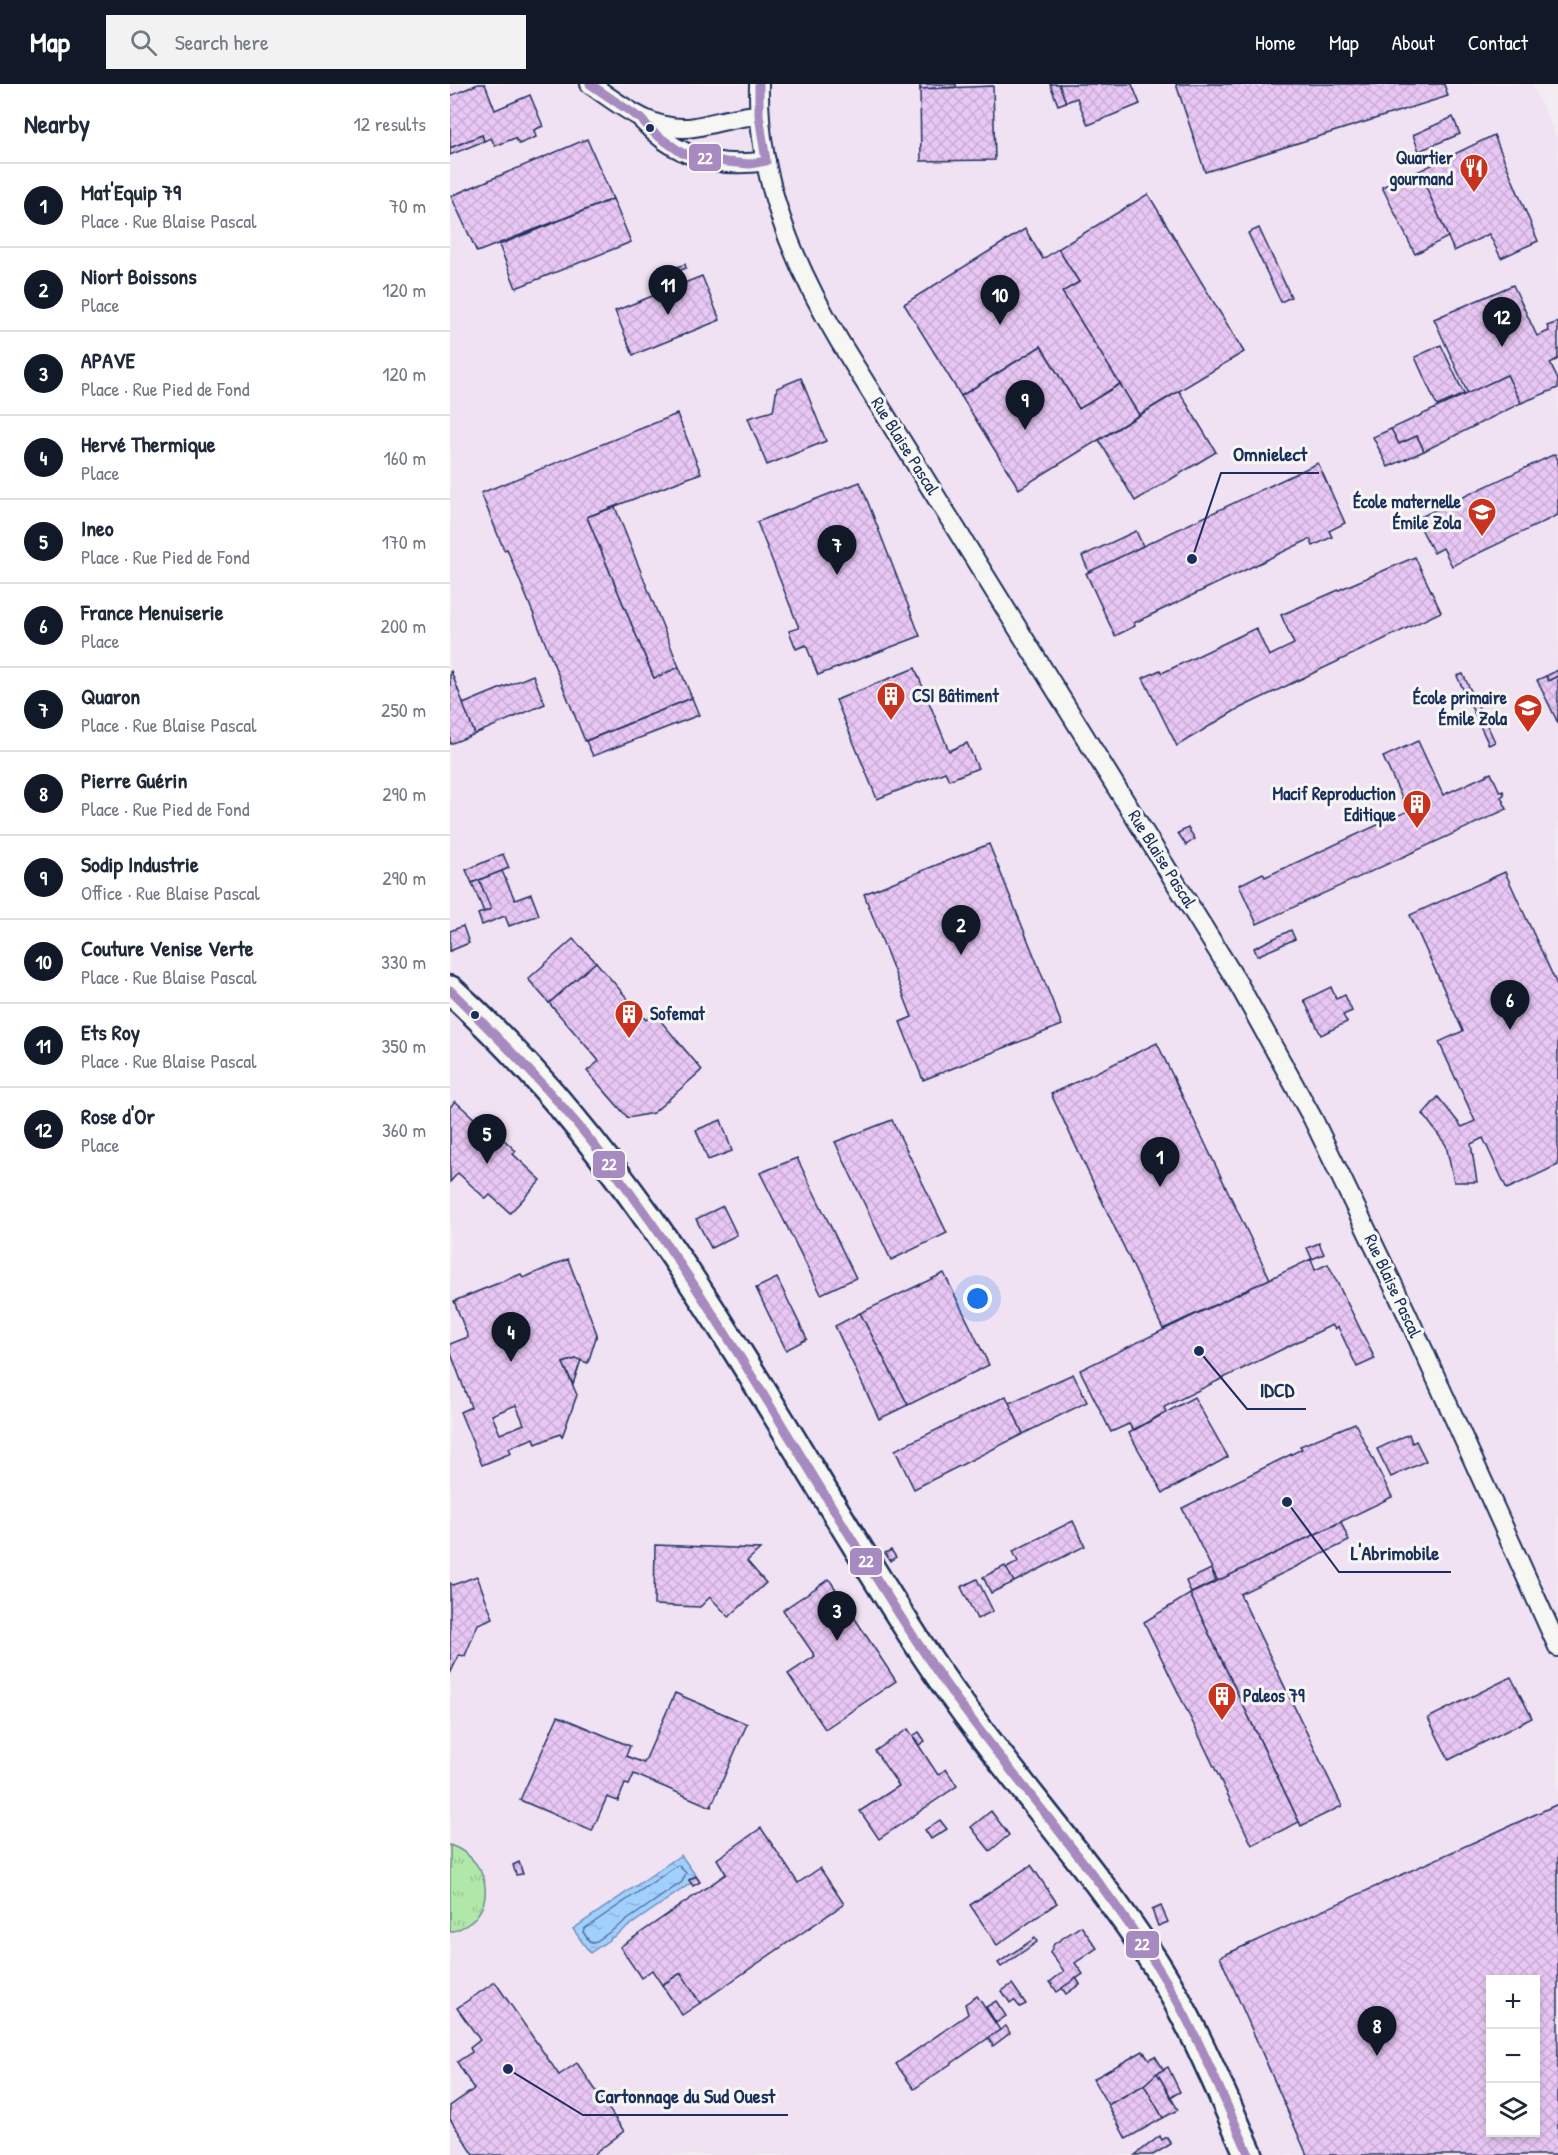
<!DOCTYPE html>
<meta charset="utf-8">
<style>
:root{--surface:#fff;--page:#f2f2f3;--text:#1f2937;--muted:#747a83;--line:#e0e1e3;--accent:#111827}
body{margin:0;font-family:"Patrick Hand",sans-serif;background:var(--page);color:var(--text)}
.controls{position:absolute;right:18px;bottom:18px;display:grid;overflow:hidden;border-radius:0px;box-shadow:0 3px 9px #0003}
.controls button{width:54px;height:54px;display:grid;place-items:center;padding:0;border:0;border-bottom:2px solid var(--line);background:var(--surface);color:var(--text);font:30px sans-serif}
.you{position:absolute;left:528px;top:1215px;width:21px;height:21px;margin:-15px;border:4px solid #fff;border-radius:50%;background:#1a73e8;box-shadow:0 0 0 9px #1a73e833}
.badge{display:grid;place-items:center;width:39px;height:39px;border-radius:50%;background:var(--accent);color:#fff;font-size:20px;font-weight:700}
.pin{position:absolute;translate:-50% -50px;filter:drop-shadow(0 2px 3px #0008)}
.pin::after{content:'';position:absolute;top:32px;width:21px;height:18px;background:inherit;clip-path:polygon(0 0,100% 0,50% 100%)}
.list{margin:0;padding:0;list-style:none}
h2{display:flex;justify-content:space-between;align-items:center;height:78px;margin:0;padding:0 24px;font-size:26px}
h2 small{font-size:20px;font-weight:400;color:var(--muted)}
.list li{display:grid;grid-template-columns:39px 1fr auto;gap:18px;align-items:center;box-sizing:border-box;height:84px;padding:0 24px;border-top:2px solid var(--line)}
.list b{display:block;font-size:22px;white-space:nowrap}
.list p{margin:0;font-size:20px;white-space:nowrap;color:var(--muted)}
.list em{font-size:20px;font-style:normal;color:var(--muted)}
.icon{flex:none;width:33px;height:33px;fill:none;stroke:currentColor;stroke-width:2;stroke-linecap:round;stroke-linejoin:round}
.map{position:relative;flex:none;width:1108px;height:2071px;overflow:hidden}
header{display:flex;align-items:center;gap:36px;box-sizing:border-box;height:84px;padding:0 30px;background:var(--accent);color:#fff}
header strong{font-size:28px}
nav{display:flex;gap:33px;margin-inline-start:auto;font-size:21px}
.search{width:420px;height:54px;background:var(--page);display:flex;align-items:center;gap:15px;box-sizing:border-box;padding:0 21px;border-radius:0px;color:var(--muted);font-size:22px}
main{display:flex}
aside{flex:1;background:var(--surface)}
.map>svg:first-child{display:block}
.built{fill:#f0e2f3;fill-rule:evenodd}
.grass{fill:url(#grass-tufts);stroke:#668c84;stroke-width:1.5}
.water{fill:url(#water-ripples);stroke:#6c90bd;stroke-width:1.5}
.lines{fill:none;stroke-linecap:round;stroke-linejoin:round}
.shore{stroke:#516f9e;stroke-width:1.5}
.building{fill:url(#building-cross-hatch);stroke:#1b2f5e;stroke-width:1.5;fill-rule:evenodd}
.minor-casing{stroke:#1b2f5e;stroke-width:22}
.secondary-casing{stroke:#1b2f5e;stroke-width:32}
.minor{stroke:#f6f6f2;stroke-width:18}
.secondary{stroke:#f6f6f2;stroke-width:27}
.bus-1-casing{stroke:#f6f6f2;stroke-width:14}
.bus-1{stroke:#a78ac0;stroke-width:9}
.bus-dot{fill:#1b2f5e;stroke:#f6f6f2;stroke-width:2}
.labels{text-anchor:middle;stroke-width:6;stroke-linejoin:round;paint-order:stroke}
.poi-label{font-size:18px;font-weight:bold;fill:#1b2f5e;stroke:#f6f6f2;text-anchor:end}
.street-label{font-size:18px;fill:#1b2f5e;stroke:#f6f6f2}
.leader{fill:none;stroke:#1b2f5e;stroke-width:2}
.callout-dot{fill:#1b2f5e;stroke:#f6f6f2;stroke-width:2}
.callout-label{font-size:20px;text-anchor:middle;font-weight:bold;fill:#1b2f5e;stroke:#f6f6f2;stroke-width:6;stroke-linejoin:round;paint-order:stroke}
.line-badge{stroke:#f6f6f2;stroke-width:2}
.badge-label{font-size:16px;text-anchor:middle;font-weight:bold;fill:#fff}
</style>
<header>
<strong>Map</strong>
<div class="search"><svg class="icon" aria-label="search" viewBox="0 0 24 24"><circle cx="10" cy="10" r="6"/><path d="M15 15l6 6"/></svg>Search here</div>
<nav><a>Home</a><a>Map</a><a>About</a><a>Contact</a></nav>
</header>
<main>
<aside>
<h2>Nearby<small>12 results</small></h2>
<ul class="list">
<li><span class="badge">1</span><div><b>Mat'Equip 79</b><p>Place · Rue Blaise Pascal</p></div><em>70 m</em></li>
<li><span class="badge">2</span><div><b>Niort Boissons</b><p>Place</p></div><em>120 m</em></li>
<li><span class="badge">3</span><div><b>APAVE</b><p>Place · Rue Pied de Fond</p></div><em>120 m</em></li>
<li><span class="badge">4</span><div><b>Hervé Thermique</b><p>Place</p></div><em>160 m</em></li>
<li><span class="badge">5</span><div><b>Ineo</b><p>Place · Rue Pied de Fond</p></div><em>170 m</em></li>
<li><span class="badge">6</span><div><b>France Menuiserie</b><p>Place</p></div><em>200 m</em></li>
<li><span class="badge">7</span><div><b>Quaron</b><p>Place · Rue Blaise Pascal</p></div><em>250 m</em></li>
<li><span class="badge">8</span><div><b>Pierre Guérin</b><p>Place · Rue Pied de Fond</p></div><em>290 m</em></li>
<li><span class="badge">9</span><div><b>Sodip Industrie</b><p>Office · Rue Blaise Pascal</p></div><em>290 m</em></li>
<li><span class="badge">10</span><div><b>Couture Venise Verte</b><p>Place · Rue Blaise Pascal</p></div><em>330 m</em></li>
<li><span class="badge">11</span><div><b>Ets Roy</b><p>Place · Rue Blaise Pascal</p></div><em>350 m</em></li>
<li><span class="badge">12</span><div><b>Rose d'Or</b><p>Place</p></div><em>360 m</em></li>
</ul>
</aside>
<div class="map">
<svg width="1108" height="2071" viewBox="0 0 1108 2071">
<defs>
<pattern id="grass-tufts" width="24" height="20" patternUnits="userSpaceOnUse" patternTransform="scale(1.5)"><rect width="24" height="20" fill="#b1e8aa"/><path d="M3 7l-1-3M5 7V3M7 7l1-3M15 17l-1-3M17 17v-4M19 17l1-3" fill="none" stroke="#98c795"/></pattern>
<pattern id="water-ripples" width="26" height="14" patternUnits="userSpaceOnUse" patternTransform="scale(1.5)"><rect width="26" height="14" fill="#a2d0fd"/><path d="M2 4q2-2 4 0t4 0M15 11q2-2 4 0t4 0" fill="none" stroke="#8bb3db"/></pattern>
<pattern id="building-cross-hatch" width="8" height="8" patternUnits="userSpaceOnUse" patternTransform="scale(1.5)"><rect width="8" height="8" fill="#e9c7f4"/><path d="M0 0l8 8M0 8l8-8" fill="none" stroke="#c7abd4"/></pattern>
</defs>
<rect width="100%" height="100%" fill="#f3edf2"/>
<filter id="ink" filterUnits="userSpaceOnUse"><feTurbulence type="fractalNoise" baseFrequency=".0167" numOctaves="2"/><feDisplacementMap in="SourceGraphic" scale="12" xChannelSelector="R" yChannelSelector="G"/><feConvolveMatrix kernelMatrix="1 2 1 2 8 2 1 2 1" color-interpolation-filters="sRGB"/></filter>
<g filter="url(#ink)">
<!-- built -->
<path class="built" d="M0 0H1082L1108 56V2071H0ZM1040 1896H1086V2048H1040Z"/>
<!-- grass -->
<path class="grass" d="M0 1761C45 1777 49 1836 0 1848Z"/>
<!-- water -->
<polygon class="water" points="231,1771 246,1792 239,1796 241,1799 140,1869 123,1845"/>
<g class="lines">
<!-- shore -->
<polygon class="shore" points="228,1781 236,1789 232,1798 144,1859 140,1858 133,1848 134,1845"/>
</g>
<!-- building -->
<g class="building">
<polygon points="28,0 35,0 45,26 80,11 93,42 84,46 86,53 69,60 65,54 45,62 41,54 34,57 32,51 0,64 0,12"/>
<polygon points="470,0 506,0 506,3 470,5"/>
<polygon points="600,0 609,0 616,18 608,21"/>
<polygon points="609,0 682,0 690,20 638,41 627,14 616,18"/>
<polygon points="726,0 994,0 998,12 755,88"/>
<polygon points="543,2 545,76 471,77 470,5"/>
<polygon points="1003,33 1010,50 969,67 963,51"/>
<polygon points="32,51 34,57 0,71 0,64"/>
<polygon points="1044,51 1088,157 1051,174 1039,150 1004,167 969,87"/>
<polygon points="137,55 163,115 27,168 1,112"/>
<polygon points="969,87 998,153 965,170 932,103"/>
<polygon points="698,110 794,268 689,331 612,208 629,198 608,165"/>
<polygon points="163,115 181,158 66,204 49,161"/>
<polygon points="809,144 841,213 831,218 798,149"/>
<polygon points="575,145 593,175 608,165 629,198 612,208 670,300 629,325 591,262 511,312 454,220"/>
<polygon points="235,180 236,184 226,188 225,184"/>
<polygon points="252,192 270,236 183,271 165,227"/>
<polygon points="1063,201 1087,252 1099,247 1097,242 1108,238 1108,275 1100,279 1108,296 1108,304 1071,319 1057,291 1018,310 984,235"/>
<polygon points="991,261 1014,310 987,322 965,273"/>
<polygon points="591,262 629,325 670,300 689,331 569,405 511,312"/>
<polygon points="1057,291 1071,319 974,367 967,352 949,360 941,345"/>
<polygon points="351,294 376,357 317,381 298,334 323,327 327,304"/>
<polygon points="729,307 766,368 685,417 649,356"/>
<polygon points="227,330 251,389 137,433 204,594 229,583 242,614 135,657 57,465 54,466 31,409"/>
<polygon points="941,345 949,360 967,352 974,367 938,383 923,353"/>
<polygon points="1105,370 1108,376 1108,431 1002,482 993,464 984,469 966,435"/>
<polygon points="868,379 895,439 879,447 882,453 863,462 860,455 684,539 685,542 665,552 636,489"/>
<polygon points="410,398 470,552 368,591 356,561 346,565 339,547 349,544 307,438"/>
<polygon points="165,423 229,583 204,594 137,433"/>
<polygon points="686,447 693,462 639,488 632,472"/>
<polygon points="965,473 991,528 786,626 727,662 693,594 710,586 712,589 806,544 819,572 844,560 831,531"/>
<polygon points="465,584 499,667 517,659 528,684 499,696 495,688 427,715 386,616"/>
<polygon points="1108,586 1108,592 1098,597 1096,592"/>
<polygon points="1,587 25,650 0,660 0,588"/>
<polygon points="1013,590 1045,658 1039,661 1007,592"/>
<polygon points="83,591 95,620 25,650 13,620"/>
<polygon points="1096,592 1098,597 1108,592 1108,639 1087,596"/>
<polygon points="242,614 249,631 143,672 136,657"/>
<polygon points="968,657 993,711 1041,689 1050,708 1053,707 1054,711 1051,713 1057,725 807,840 789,801 813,789 815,793 958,727 933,673"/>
<polygon points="738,744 745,755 736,761 728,749"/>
<polygon points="539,760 612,941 473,996 450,938 462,933 414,810"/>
<polygon points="53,770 59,784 22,799 16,786"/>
<polygon points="52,787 65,816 81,810 89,831 59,842 55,832 32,841 28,830 41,825 29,796"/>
<polygon points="1055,788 1108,903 1108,1081 1057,1105 1033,1054 1021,1060 1027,1098 1004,1098 996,1061 973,1030 988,1013 1012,1043 1025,1037 989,958 1013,947 960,831"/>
<polygon points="29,796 41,825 34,828 22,799"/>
<polygon points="13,842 19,859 0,867 0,847"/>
<polygon points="841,846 845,855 807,872 804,864"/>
<polygon points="123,855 146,878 99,919 78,895"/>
<polygon points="146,878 196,936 204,929 252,986 203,1029 178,1034 137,987 149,977 99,919"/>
<polygon points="881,903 886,915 895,911 902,927 893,931 897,938 871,951 854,916"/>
<polygon points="707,959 820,1195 713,1245 601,1010"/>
<polygon points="5,1017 49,1057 52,1054 66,1067 63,1070 91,1096 60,1129 40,1111 36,1115 8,1089 0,1098 0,1023"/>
<polygon points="271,1036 282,1067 258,1076 246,1046"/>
<polygon points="442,1036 497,1149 441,1176 385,1058"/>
<polygon points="347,1074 406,1194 371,1210 310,1089"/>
<polygon points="273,1122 287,1151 261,1164 246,1135"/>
<polygon points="869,1159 874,1170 862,1175 857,1164"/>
<path d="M118 1175 147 1250 138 1279 126 1275 113 1279 127 1311 112 1353 110 1350 86 1360 84 1354 59 1364 61 1369 32 1381 10 1328 21 1323 0 1267V1260L18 1253 4 1217 71 1190 73 1194ZM66 1321 74 1340 50 1350 42 1331Z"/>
<polygon points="861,1175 865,1186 878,1180 925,1275 907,1283 888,1243 885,1245 882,1241 714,1323 716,1328 683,1346 679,1340 661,1348 630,1286"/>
<polygon points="494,1189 539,1281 458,1321 410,1229"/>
<polygon points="327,1194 357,1255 336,1266 306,1204"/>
<polygon points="410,1229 458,1321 429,1335 385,1242"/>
<polygon points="126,1275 131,1276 123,1300 113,1279"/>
<polygon points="623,1290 637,1318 573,1350 559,1319"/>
<polygon points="556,1312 573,1350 464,1405 445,1366"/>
<polygon points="744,1313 778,1373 713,1409 679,1349"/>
<polygon points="905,1339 942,1413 768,1497 732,1424 852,1365 850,1362"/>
<polygon points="959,1350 962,1359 966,1357 976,1377 941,1393 927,1365"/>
<polygon points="623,1437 635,1462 564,1498 555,1485 568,1478 563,1467"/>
<polygon points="891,1438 899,1457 790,1510 892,1722 851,1742 740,1510"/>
<polygon points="205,1461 310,1465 297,1477 316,1499 279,1533 260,1513 250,1523 204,1521"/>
<polygon points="441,1466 446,1473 440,1477 435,1469"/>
<polygon points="555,1482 564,1498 541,1509 533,1493"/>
<polygon points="761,1485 766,1497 741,1509 736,1497"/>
<polygon points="27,1492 43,1534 28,1540 15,1572 9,1571 0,1590 0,1499 3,1501"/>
<polygon points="379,1495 446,1597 375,1645 338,1590 365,1572 333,1526"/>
<polygon points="527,1495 543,1527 527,1535 511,1503"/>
<polygon points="740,1510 849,1738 802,1761 694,1538"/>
<polygon points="1061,1593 1082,1634 999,1676 978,1634"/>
<polygon points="225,1609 297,1640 261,1723 184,1690 179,1701 175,1700 168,1717 157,1713 142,1747 70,1716 108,1632 180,1662 176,1672 194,1679"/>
<polygon points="458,1645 488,1691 496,1685 507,1702 429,1755 410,1727 449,1702 425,1667"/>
<polygon points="469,1648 475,1657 469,1661 463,1652"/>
<path d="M1108 1720V2071H857L770 1873ZM1040 1896H1086V2048H1040Z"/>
<polygon points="541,1727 559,1751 540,1767 521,1743"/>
<polygon points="490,1736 497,1745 481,1755 475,1746"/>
<polygon points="311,1744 348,1799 370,1784 394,1820 250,1919 231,1889 212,1901 202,1886 191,1894 170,1863 276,1790 267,1775"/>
<polygon points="69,1778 73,1790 66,1791 63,1781"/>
<polygon points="581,1781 607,1819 547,1861 520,1821"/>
<polygon points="246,1792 250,1798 243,1802 239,1796"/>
<polygon points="711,1822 718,1838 708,1842 702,1826"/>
<polygon points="631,1842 647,1864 625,1879 633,1890 607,1908 600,1898 614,1887 600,1869 604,1860"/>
<polygon points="585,1854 587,1858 551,1883 548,1879"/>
<polygon points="231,1889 250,1919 232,1931 212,1901"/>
<polygon points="626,1894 630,1900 616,1910 612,1904"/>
<polygon points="45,1898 109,1991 127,1979 174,2047 143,2071 24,2071 0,2035 0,2022 24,2005 7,1978 22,1968 20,1964 30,1956 7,1924"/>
<polygon points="562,1900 576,1920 570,1923 564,1916 560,1919 552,1907"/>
<polygon points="527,1912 550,1946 464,2005 446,1980 518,1930 515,1920"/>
<polygon points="546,1917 556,1932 546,1939 536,1923"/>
<polygon points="556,1942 560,1949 543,1962 538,1954"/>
<polygon points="693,1967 699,1975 705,1972 714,1986 694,2001 658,2021 643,1995"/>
<polygon points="718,1983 730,2008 721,2013 707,1989"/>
<polygon points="707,1989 728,2026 713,2034 694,2001"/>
<polygon points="694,2001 713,2034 676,2055 658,2021"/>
<polygon points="710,2052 712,2056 717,2053 721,2060 703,2071 685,2071"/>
</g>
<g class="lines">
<!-- minor casing -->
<g class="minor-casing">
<g id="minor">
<path d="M140 0C172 22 204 50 245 43 267 39 287 32 309 31"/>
<path d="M309 0C307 94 343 179 390 258L789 901 863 1035 956 1228 1108 1563"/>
<path d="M193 37C226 73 267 85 316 77"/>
</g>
</g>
<!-- secondary casing -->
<g class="secondary-casing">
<path id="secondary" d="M0 906C205 1091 326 1343 475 1570 546 1678 635 1771 705 1879 743 1939 770 2006 799 2071"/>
</g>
<!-- minor -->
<use href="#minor" class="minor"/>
<!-- secondary -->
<use href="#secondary" class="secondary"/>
<!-- bus-1 casing -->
<g class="bus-1-casing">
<g id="bus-1">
<polyline points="140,0 191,35 205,50 232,69 276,78 300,80 316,77 309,31 309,0"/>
<path d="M0 906C49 955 98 1003 141 1057 268 1218 362 1400 475 1570 546 1677 636 1771 705 1879 743 1939 770 2006 799 2071"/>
</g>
</g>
<!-- bus-1 -->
<use href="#bus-1" class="bus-1"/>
</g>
</g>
<!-- icons -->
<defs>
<g id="restaurant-pin" transform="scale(1.5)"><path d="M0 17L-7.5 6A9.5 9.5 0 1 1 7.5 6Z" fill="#c8321e" stroke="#f6f6f2"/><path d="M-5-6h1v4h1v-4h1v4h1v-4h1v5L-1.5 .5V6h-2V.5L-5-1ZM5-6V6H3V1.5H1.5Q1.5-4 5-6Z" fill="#fff"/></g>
<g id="school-pin" transform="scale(1.5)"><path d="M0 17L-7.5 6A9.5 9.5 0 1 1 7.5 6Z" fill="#c8321e" stroke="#f6f6f2"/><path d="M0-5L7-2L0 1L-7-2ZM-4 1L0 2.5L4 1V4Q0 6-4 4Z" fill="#fff"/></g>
<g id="building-pin" transform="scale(1.5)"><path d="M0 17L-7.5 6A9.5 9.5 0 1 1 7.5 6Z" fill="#c8321e" stroke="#f6f6f2"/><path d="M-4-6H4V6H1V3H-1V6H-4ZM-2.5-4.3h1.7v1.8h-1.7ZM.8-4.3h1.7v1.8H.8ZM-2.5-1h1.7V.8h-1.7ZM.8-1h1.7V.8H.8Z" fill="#fff"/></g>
</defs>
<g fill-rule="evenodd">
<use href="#restaurant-pin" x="1024" y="84"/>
<use href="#school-pin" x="1032" y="428"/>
<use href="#building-pin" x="441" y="612"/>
<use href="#school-pin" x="1078" y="624"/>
<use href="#building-pin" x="967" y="720"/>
<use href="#building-pin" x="179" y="930"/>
<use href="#building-pin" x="772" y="1612"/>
</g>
<!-- markers -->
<g class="bus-dot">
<circle cx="200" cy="44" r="5"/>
<circle cx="25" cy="931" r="5"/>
</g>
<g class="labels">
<!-- poi labels -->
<g class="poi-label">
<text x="1003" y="80">Quartier<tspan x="1003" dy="21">gourmand</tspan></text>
<text x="1011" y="424">École maternelle<tspan x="1011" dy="21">Émile Zola</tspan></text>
<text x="462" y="618" text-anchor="start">CSI Bâtiment</text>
<text x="1057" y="620">École primaire<tspan x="1057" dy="21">Émile Zola</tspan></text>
<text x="946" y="716">Macif Reproduction<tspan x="946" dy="21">Editique</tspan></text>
<text x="200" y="936" text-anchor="start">Sofemat</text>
<text x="793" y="1618" text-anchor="start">Paleos 79</text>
</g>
<!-- street labels -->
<g class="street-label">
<text transform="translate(455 362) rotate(58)" y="6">Rue Blaise Pascal</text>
<text transform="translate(712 775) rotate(58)" y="6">Rue Blaise Pascal</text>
<text transform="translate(943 1202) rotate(65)" y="6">Rue Blaise Pascal</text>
</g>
</g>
<!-- callouts -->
<path class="leader" d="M742 475L771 389H869M749 1267L797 1325H856M837 1418L889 1488H1001M58 1985L133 2031H338"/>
<g class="callout-dot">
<circle cx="742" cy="475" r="6"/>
<circle cx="749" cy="1267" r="6"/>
<circle cx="837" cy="1418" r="6"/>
<circle cx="58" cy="1985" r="6"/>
</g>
<g class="callout-label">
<text x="820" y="377">Omnielect</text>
<text x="827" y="1313">IDCD</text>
<text x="945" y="1476">L'Abrimobile</text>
<text x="235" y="2019">Cartonnage du Sud Ouest</text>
</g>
<g class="line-badge">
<rect x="238" y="59" width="34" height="29" rx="6" fill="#a78ac0"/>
<rect x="142" y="1066" width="34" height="29" rx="6" fill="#a78ac0"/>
<rect x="399" y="1463" width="34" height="29" rx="6" fill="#a78ac0"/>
<rect x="675" y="1846" width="35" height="29" rx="6" fill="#a78ac0"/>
</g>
<g class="badge-label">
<text x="255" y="80">22</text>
<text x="159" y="1086">22</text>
<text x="416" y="1483">22</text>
<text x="692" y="1866">22</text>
</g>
</svg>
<div class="controls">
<button>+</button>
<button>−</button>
<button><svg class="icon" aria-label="layers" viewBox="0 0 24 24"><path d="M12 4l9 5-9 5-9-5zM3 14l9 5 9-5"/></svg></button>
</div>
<div class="you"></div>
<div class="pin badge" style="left:710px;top:1103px">1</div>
<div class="pin badge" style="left:511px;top:871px">2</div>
<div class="pin badge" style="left:387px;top:1557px">3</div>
<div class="pin badge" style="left:61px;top:1278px">4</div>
<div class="pin badge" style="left:37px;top:1080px">5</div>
<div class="pin badge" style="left:1060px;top:946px">6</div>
<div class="pin badge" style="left:387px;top:491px">7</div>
<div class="pin badge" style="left:927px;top:1972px">8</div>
<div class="pin badge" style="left:575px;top:346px">9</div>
<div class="pin badge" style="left:550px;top:241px">10</div>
<div class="pin badge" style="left:218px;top:231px">11</div>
<div class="pin badge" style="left:1052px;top:263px">12</div>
</div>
</main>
